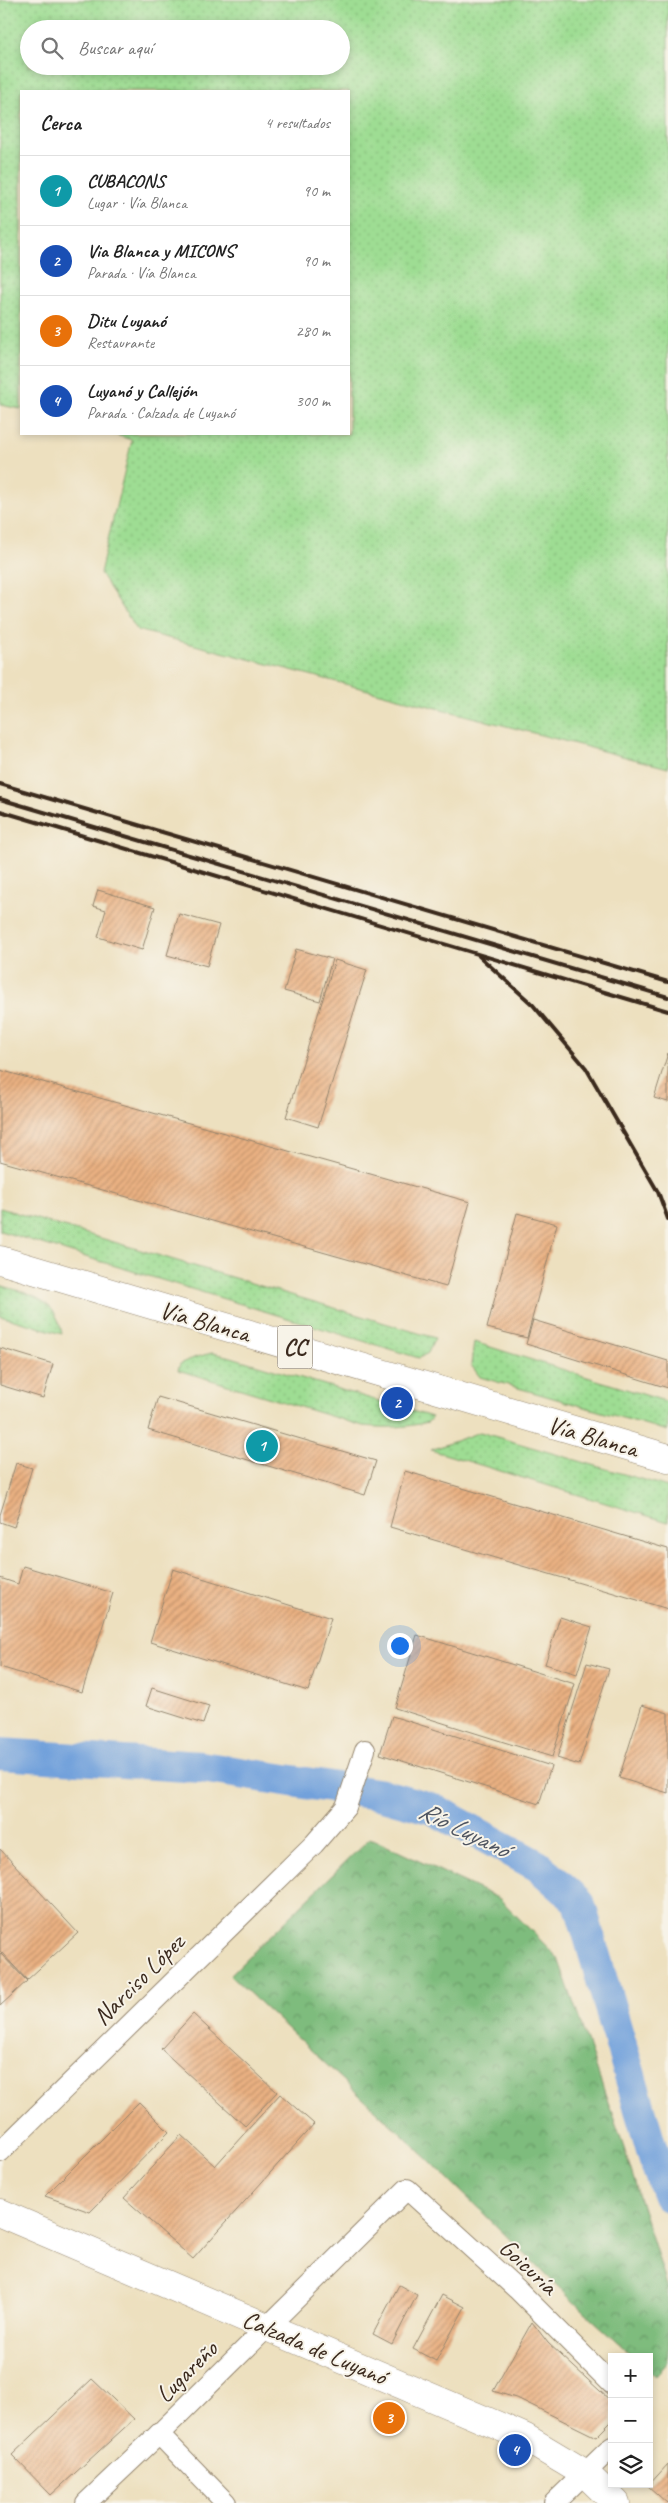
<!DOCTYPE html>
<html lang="es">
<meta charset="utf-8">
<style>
:root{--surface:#fff;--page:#f2f2f2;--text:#222;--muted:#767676;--line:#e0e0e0;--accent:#c8321e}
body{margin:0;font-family:Caveat,sans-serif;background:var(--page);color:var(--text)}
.controls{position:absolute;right:15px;bottom:15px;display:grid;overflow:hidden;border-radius:0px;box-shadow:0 2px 8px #0003}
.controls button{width:45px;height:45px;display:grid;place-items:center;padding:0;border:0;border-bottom:1px solid var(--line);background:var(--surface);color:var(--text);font:25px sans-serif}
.you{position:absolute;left:399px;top:1645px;width:18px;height:18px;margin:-12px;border:4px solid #fff;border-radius:50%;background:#1a73e8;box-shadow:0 0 0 8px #1a73e833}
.badge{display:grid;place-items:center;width:32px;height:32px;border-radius:50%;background:var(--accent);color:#fff;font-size:16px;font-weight:700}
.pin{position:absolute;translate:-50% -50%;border:2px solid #fff;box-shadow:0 1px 5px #0006}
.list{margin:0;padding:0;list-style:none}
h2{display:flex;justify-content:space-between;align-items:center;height:65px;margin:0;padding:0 20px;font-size:21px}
h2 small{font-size:16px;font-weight:400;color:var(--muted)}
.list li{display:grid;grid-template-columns:32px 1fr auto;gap:15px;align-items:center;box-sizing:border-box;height:70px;padding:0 20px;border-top:1px solid var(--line)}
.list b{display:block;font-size:19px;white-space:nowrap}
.list p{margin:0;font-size:16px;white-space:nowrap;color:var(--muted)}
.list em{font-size:16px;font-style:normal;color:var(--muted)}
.icon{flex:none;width:28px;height:28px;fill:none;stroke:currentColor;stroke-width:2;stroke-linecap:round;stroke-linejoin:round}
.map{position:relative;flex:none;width:668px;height:2503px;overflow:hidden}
.search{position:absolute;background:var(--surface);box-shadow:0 2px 8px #0003;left:20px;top:20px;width:330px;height:55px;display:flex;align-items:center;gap:12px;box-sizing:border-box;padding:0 18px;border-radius:28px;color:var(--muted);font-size:19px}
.panel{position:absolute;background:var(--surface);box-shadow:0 2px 8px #0003;left:20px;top:90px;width:330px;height:345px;border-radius:0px}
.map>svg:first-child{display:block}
.grass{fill:url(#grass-dots);stroke:#6c8458;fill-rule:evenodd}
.forest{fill:url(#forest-crowns);stroke:#5c734e}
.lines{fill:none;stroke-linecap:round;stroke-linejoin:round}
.river{stroke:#72a1db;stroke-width:32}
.building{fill:url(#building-hatch)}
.street-casing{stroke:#94856e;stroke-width:22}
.primary-casing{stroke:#94856e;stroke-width:29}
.street{stroke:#fff;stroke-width:20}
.primary{stroke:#fff;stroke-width:28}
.rail{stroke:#3b2a1e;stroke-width:4}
.labels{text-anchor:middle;stroke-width:4;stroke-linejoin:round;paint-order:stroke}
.shield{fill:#f7f3e8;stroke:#73665b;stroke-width:1}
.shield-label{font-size:24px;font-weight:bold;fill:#3b2a1e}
.street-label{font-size:25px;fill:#3b2a1e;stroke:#f7f3e8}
.water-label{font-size:26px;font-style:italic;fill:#4e5460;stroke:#f7f3e8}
</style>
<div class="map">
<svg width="668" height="2503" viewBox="0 0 668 2503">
<defs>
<pattern id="grass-dots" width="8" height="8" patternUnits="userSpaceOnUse" patternTransform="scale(1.25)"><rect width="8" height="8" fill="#9edd93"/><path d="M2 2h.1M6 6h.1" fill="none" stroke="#89be7e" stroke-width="1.8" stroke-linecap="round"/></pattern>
<pattern id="forest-crowns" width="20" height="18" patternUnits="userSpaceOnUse" patternTransform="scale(1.25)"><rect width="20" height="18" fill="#7ebc7d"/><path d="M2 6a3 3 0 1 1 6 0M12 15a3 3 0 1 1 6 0" fill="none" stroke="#689966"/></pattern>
<pattern id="building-hatch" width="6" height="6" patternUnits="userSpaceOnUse" patternTransform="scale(1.25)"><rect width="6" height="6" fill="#eab182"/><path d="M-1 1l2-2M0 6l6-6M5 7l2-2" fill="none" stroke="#bf906a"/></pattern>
</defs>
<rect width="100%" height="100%" fill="#f7f3e8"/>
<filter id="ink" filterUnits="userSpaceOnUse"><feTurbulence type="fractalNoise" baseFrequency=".02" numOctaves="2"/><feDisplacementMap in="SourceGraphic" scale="10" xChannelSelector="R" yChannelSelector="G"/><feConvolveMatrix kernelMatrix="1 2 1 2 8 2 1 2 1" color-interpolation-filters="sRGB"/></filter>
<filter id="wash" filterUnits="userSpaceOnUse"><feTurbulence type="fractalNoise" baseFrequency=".0096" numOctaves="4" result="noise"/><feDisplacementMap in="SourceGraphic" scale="20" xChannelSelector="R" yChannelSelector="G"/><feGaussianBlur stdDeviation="1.12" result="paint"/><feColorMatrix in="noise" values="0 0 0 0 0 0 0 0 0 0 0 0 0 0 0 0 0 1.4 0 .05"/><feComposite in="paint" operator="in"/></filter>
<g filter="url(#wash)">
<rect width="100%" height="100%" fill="#ede0bf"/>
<!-- grass -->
<g class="grass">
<path d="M0 0H668V768L137 630 100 573 132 440 113 434H349V91H21V409L0 405ZM29 29H341V66H29Z"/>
<polygon points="0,1208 435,1338 428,1353 419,1358 0,1231"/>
<path d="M0 1285C31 1295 56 1298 62 1334L0 1316Z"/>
<polygon points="474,1342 668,1402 668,1431 480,1377 471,1365"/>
<path d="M212 1353 231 1357 432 1417 428 1422C405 1428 385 1428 363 1426L178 1370 180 1364 196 1357Z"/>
<polygon points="480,1432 668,1487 668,1522 431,1450"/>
</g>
<!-- forest -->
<polygon class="forest" points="370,1838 500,1899 558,1958 624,2148 668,2289 668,2362 656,2376 649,2370 649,2357 634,2357 582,2310 428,2159 230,1975"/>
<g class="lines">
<!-- river -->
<polyline class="river" points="0,1754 201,1767 383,1795 433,1809 538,1866 579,1902 656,2164 668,2196"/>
</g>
<g id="blocks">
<!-- building -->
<g class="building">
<polygon points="98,890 155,907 142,950 98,937 106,910 93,906"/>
<polygon points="179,914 219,925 207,966 167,955"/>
<polygon points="296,949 332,959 320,1001 284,991"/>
<polygon points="335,960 367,970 318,1127 286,1117"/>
<polygon points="668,1053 668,1102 654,1098"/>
<polygon points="0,1070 470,1202 446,1287 0,1161"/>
<polygon points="517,1213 557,1224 527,1338 487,1328"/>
<polygon points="533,1320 668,1361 668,1388 526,1344"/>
<polygon points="0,1348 53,1364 43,1398 0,1385"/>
<polygon points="158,1397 376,1461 365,1495 148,1430"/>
<polygon points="16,1463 32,1468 14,1527 0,1522 0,1515"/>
<polygon points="405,1471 668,1549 668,1609 390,1527"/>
<polygon points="23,1566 113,1593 82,1692 0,1667 0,1578 18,1584"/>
<polygon points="173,1569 331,1618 308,1691 150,1642"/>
<polygon points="560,1617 592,1627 577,1674 545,1664"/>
<polygon points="417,1635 575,1684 552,1757 395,1708"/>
<polygon points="587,1663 609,1669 579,1765 557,1758"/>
<polygon points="152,1688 209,1706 203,1724 146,1706"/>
<polygon points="642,1705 668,1713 668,1793 619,1778"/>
<polygon points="392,1716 551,1766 539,1804 380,1754"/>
<polygon points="0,1849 78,1933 27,1980 0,1951"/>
<polygon points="0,1953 27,1981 0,2006"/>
<polygon points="193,2014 277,2092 245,2126 161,2049"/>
<polygon points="280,2094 314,2124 193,2259 124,2198 181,2135 215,2166"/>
<polygon points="139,2102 169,2132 90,2212 45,2196"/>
<polygon points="399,2285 417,2295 392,2344 373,2334"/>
<polygon points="442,2295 465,2307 436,2361 413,2349"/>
<polygon points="532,2322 548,2343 612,2402 612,2421 596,2437 519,2399 493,2391"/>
<polygon points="92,2379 134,2419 51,2495 12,2455"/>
<polygon points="668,2464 668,2503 667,2503 648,2486"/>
</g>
</g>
</g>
<g filter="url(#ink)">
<use href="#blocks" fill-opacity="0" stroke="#94856e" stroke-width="1"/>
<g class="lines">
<!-- street casing -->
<g class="street-casing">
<g id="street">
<polyline points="0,2152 314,1844 346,1807 365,1750"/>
<polyline points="159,2434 226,2503"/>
<polyline points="86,2503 159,2434 407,2189 517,2289 612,2384"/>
<polyline points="554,2503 612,2447"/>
</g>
</g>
<!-- primary casing -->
<g class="primary-casing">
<g id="primary">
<polyline points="0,1260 668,1458"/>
<polyline points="0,2213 524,2437 586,2474 616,2503"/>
</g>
</g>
<!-- street -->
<use href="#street" class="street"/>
<!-- primary -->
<use href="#primary" class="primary"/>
<!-- rail -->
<g class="rail">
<polyline points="0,784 668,982"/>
<polyline points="0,799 668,997"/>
<polyline points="0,811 668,1011"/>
<polyline points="479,956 533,1005 586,1068 658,1192 668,1219"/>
</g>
</g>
</g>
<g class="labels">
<!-- shield labels -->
<rect class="shield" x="277.5" y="1325.5" width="35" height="43" rx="4"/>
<g class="shield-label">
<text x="295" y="1355">CC</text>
</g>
<!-- street labels -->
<g class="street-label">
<text transform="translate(205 1321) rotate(16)" y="9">Vía Blanca</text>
<text transform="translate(593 1436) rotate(16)" y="9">Vía Blanca</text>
<text transform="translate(138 1979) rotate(-45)" y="9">Narciso López</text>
<text transform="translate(529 2266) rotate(43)" y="9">Goicuría</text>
<text transform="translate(315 2347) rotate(23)" y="9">Calzada de Luyanó</text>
<text transform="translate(186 2371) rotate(-45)" y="9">Lugareño</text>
</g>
<!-- water labels -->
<g class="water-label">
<text transform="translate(464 1829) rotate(26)" y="9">Río Luyanó</text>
</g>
</g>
</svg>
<div class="controls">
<button>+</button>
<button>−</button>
<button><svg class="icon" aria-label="layers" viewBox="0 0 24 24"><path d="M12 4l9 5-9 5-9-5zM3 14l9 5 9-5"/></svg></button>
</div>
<div class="you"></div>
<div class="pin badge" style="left:262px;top:1446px;background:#0f9aa8">1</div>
<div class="pin badge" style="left:397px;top:1403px;background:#1a4fb4">2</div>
<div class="pin badge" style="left:389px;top:2418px;background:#e8710a">3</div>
<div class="pin badge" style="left:515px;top:2450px;background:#1a4fb4">4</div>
<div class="search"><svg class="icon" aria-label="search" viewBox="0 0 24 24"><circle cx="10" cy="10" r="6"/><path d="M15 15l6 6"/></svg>Buscar aquí</div>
<section class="panel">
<h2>Cerca<small>4 resultados</small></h2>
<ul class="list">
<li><span class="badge" style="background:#0f9aa8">1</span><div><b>CUBACONS</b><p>Lugar · Vía Blanca</p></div><em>90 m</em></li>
<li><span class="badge" style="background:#1a4fb4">2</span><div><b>Via Blanca y MICONS</b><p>Parada · Vía Blanca</p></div><em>90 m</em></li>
<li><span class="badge" style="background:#e8710a">3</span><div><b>Ditu Luyanó</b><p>Restaurante</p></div><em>280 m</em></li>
<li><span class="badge" style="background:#1a4fb4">4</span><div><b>Luyanó y Callejón</b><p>Parada · Calzada de Luyanó</p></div><em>300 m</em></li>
</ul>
</section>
</div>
